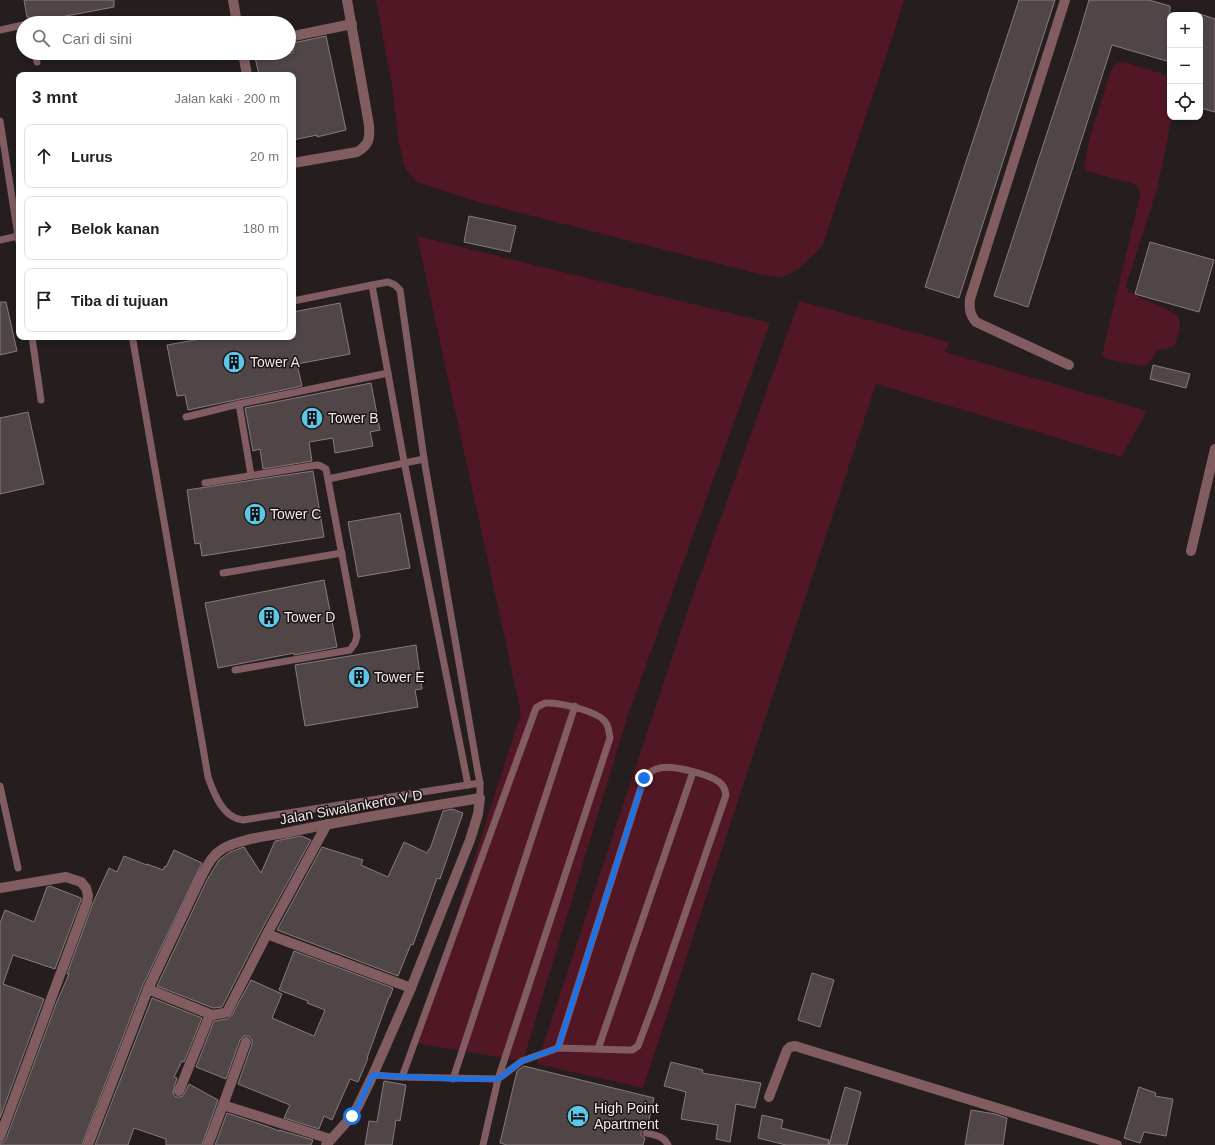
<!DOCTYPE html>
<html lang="id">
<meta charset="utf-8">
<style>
:root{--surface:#fff;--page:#f6f6f6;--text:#222;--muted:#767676;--line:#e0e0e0}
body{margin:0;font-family:Helvetica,sans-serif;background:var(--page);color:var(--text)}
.controls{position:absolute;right:12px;top:12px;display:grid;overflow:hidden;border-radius:8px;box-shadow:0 2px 6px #0003}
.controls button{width:36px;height:36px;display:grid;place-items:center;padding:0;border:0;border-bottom:1px solid var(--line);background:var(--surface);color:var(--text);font:20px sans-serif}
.stop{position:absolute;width:12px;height:12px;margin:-9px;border:3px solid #1a73e8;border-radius:50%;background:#fff}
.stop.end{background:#1a73e8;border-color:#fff;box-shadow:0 1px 4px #0008}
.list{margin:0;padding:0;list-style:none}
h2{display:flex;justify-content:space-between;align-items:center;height:52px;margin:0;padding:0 16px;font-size:17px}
h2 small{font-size:13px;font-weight:400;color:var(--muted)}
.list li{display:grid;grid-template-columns:26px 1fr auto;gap:12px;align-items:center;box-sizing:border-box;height:64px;margin:0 8px 8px;padding:0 8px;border:1px solid var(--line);border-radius:8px}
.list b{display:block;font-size:15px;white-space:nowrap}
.list em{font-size:13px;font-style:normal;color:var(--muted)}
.icon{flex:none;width:22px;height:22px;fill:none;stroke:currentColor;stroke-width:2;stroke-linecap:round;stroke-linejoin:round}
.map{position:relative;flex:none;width:1215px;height:1145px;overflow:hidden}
.search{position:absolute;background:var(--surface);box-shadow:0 2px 6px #0003;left:16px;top:16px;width:280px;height:44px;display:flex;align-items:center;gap:10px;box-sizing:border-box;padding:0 14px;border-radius:22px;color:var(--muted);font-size:15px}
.panel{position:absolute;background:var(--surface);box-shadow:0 2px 6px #0003;left:16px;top:72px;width:280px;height:268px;border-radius:8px}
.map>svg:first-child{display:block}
.green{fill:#511724}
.building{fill:#504647;stroke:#877c7d}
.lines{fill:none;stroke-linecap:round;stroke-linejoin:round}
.lane{stroke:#815d61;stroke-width:7}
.street{stroke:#815d61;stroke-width:10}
.route{stroke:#1a73e8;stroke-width:5}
.labels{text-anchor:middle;stroke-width:3;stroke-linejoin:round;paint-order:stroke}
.poi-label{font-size:14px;fill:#f0eaea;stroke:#1c1414;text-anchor:start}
.street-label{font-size:14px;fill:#f0eaea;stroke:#1c1414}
</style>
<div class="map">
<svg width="1215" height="1145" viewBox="0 0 1215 1145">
<rect width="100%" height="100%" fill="#251d1e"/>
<!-- green -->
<g class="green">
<polygon points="376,0 904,0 893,35 822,247 799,268 782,278 763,275 478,202 417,182 405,168 399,143 392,86"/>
<path d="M1123 62 1170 76V117H1172L1157 189 1126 286 1127 289 1129 292 1176 314C1184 324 1178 335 1174 346L1170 348 1158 350 1148 364 1143 366 1107 359 1104 358 1102 355 1140 195 1139 189 1134 184 1086 171 1084 168 1090 137 1111 70C1114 65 1117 62 1123 62Z"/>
<polygon points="417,236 770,323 628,715 523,1061 415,1043 521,713"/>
<polygon points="799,301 949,342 945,352 1147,411 1121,457 876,384 643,1088 537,1064 688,609"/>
</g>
<!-- building -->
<g class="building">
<polygon points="24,0 114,0 114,7 39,21 27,17"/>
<polygon points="1019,0 1055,0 959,298 925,287"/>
<polygon points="1089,0 1149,0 1170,6 1170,62 1112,45 1028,307 994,296 1077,41"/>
<polygon points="1200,14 1215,19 1215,112 1200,108"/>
<polygon points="326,36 346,130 317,137 317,135 293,140 293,75 259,75 254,53 293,53 293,43"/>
<polygon points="469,216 516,226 510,252 464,242"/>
<polygon points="1150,242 1214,260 1199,312 1135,294"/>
<polygon points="0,302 6,302 17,351 0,355"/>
<polygon points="340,303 350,354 297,364 302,386 188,410 185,395 177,396 167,345 211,337 296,337 293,320 293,312"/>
<polygon points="1153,365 1190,374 1186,388 1150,379"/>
<polygon points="371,383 380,430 370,432 373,446 335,453 333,438 309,442 312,461 263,469 260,449 253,451 245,408"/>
<polygon points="28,412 44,484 0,494 0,418"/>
<polygon points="313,471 324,537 202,556 200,543 195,544 187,490"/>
<polygon points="400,513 410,568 358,577 348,522"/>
<polygon points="324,580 337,647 294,655 294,653 218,668 205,603"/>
<polygon points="416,645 422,689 415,690 418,707 305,726 295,665"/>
<polygon points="452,809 463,813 440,879 437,878 413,945 411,944 398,976 277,930 322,847 363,860 361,865 388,877 404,842 427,853 429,849 430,849 443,811"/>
<polygon points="301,836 311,840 261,931 222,1007 213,1008 157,986 207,880 219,860 230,852 244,847 261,873 275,841"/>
<polygon points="174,850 202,863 142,987 82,1145 0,1145 0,1143 4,1142 6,1139 56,1004 69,974 67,974 93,903 109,868 117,872 124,856 147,865 147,864 163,870 165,866 166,867"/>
<polygon points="50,886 81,898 81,900 55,969 13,955 3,984 44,999 0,1118 0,923 5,910 34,922 47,887"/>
<polygon points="294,951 393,988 390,997 389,997 367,1058 368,1058 358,1082 350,1079 332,1120 324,1116 319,1129 284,1118 290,1105 238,1084 252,1044 252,1040 249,1036 244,1036 240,1040 226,1079 196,1067 214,1021 227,1019 232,1015 251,980 282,994 272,1018 314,1036 325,1010 307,1003 308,1001 279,990"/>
<polygon points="812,973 834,980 820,1027 798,1020"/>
<polygon points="152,998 202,1018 184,1062 182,1061 174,1077 177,1078 173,1092 174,1095 176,1097 180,1097 183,1096 189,1084 218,1100 202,1145 166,1145 166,1139 134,1128 128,1145 95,1145"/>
<polygon points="671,1062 703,1070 702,1073 761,1083 755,1108 736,1104 730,1142 716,1139 718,1125 681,1119 686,1092 664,1086"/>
<polygon points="524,1066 654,1098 647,1128 644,1128 641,1132 641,1135 645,1138 643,1145 507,1145 500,1143 517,1071"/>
<polygon points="384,1081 406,1085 400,1121 396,1120 392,1145 365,1145 369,1121 377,1122"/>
<polygon points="845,1087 861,1092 847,1145 829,1145"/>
<polygon points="1139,1087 1156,1093 1155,1096 1173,1099 1166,1136 1144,1132 1140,1143 1124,1138"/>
<polygon points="971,1110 995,1114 1007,1118 1003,1145 965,1145"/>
<polygon points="227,1113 269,1127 279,1131 279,1130 313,1140 311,1145 215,1145"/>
<polygon points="762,1115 783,1120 781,1128 829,1140 828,1145 786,1145 758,1138"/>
</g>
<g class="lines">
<!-- lane -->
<g class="lane">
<polyline points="0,30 23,25"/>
<polyline points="35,53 37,62"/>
<polyline points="0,121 19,242"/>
<polyline points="0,240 18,236"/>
<polyline points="372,285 403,456 468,785"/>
<polyline points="293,301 372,285 388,282 395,285 400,290 424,459 477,767 480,783 480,798"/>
<polyline points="32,337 41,400"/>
<path d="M134 337 133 341 208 777C214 794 223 818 243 820L480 783"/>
<polyline points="239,404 251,475"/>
<polyline points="186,417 239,404 388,373"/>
<polyline points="328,479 424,459"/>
<polyline points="205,483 317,465 321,466 326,469 357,636 355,643 350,650 235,670"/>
<polyline points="223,573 342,553"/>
<polyline points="0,786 18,868"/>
<polyline points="598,1049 693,772"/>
<polyline points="373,1075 402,1077"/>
<polyline points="453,1079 575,706"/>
<path d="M646 1133C655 1135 664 1136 668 1145"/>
<path d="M483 1145 498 1079 610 738C609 733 609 727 606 723 599 711 561 703 547 703 543 703 539 706 536 708L402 1077 498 1079 522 1061 558 1048 627 1050H632L638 1046 656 998 726 795C725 790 724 785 719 782 709 774 672 765 660 768 653 769 649 773 644 778L558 1048"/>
</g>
<!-- street -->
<g class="street">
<polyline points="233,0 237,23"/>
<path d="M1065 0 970 299C969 309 970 315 976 322L1069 365"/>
<polyline points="289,37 352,24"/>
<polyline points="243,53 247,75"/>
<path d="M293 163 357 152C369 145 370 139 369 125L347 0"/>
<polyline points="1191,551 1215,449"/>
<polyline points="0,888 66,877 81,882 86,888 88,895 87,902 0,1137"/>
<polyline points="267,934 411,988"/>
<polyline points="148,989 212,1015"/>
<path d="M179 1091 209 1017C214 1013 221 1015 227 1012L267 934 327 824"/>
<polyline points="769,1097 787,1050 790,1047 795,1046 1117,1145"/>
<polyline points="223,1105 246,1042"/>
<path d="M88 1145 148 989 201 877C207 867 211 856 221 850 235 840 267 836 285 833 350 819 415 809 480 798L478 814 470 840 411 988 373 1075 358 1106 352 1116 326 1145"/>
<polyline points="208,1145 223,1105 330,1139"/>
</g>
</g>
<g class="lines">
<!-- route -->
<polyline class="route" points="352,1116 358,1106 373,1075 453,1079 498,1079 522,1061 558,1048 644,778"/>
</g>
<!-- icons -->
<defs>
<g id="building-disc" transform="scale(1.15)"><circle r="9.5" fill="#5cc7e8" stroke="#1c1414"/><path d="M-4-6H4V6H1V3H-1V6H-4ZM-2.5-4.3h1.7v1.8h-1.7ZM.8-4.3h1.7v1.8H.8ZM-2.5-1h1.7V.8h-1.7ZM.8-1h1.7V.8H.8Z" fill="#111"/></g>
<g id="hotel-disc" transform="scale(1.15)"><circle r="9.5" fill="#5cc7e8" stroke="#1c1414"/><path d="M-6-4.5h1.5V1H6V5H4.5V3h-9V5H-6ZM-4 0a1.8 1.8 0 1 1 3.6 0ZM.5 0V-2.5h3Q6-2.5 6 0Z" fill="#111"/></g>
</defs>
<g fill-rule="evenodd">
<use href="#building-disc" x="234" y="362"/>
<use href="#building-disc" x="312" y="418"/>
<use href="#building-disc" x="255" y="514"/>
<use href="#building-disc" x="269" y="617"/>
<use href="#building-disc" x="359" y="677"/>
<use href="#hotel-disc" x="578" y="1116"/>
</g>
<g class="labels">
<!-- poi labels -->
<g class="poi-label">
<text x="250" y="367">Tower A</text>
<text x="328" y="423">Tower B</text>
<text x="270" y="519">Tower C</text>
<text x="284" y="622">Tower D</text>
<text x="374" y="682">Tower E</text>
<text x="594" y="1113">High Point<tspan x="594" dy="16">Apartment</tspan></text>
</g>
<!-- street labels -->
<g class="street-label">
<text transform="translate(351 807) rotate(-10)" y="5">Jalan Siwalankerto V D</text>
</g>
</g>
</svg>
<div class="controls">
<button>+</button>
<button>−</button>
<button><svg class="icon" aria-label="locate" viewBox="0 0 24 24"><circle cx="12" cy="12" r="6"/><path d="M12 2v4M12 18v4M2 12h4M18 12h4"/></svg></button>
</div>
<div class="stop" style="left:352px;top:1116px"></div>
<div class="stop end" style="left:644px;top:778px"></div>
<div class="search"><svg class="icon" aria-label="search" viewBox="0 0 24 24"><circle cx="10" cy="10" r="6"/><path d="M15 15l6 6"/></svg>Cari di sini</div>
<section class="panel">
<h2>3 mnt<small>Jalan kaki · 200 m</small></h2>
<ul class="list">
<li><svg class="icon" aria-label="ahead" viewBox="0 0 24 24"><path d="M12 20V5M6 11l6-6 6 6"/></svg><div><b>Lurus</b></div><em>20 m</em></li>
<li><svg class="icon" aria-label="right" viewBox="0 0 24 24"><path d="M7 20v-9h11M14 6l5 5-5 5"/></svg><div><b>Belok kanan</b></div><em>180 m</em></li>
<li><svg class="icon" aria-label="arrive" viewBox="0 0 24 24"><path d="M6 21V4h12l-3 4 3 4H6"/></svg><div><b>Tiba di tujuan</b></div></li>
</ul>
</section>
</div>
